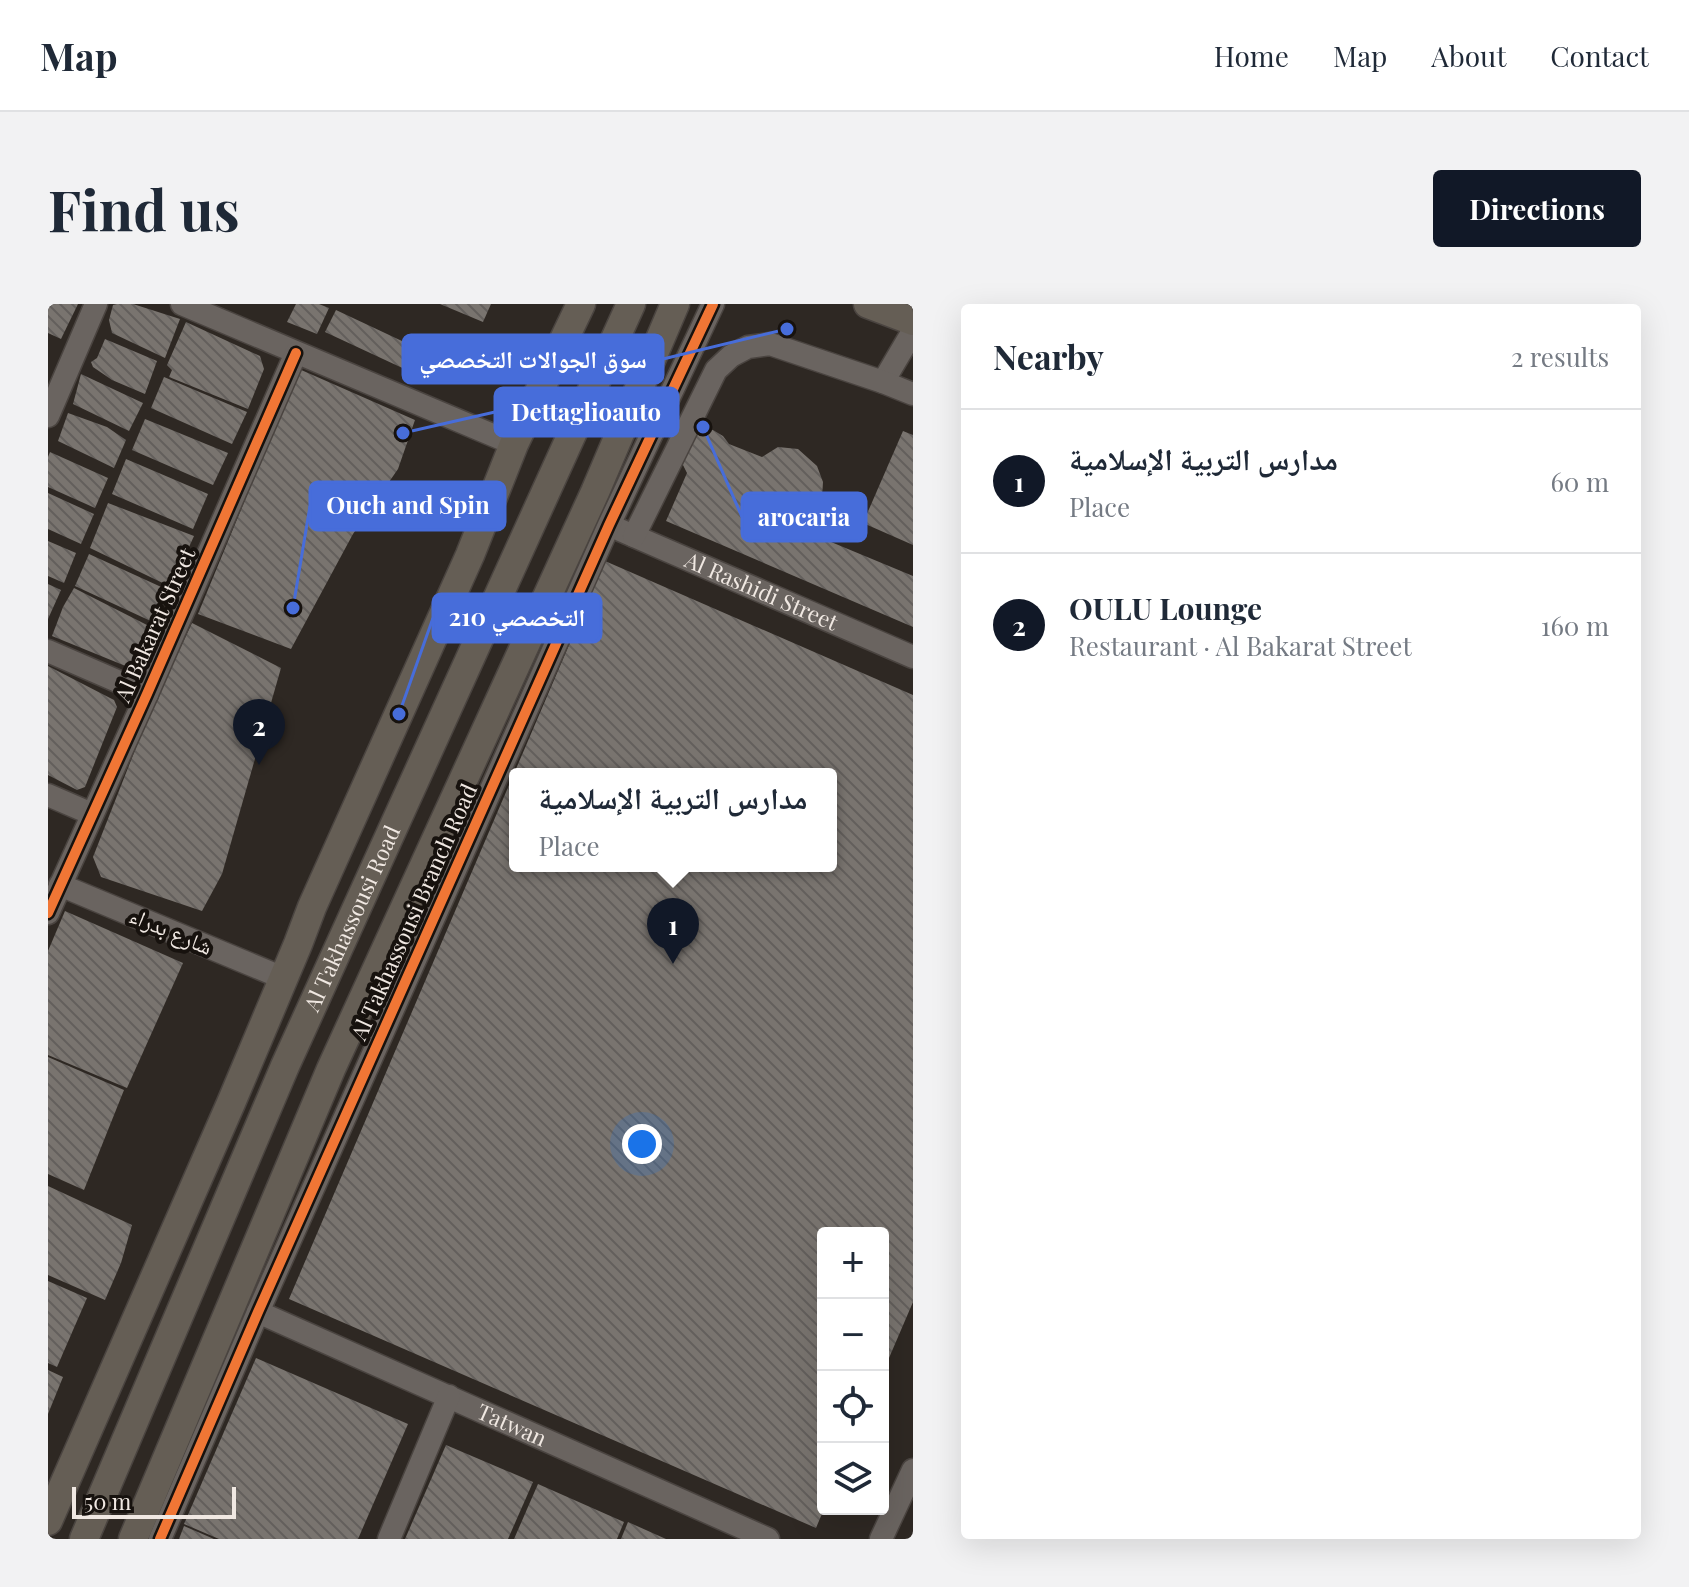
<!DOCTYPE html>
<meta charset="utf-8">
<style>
:root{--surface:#fff;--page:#f2f2f3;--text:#1f2937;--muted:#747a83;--line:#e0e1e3;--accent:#111827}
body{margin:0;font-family:"Playfair Display","Noto Naskh Arabic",serif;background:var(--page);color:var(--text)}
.controls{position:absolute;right:24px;bottom:24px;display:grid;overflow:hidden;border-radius:8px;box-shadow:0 8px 32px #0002}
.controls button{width:72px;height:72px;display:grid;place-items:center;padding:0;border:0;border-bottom:2px solid var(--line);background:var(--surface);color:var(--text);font:40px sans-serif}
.scale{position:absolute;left:24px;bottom:20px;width:164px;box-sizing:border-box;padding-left:8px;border:4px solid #f0e8e2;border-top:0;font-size:22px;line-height:28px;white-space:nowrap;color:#f0e8e2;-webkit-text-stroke:6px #17120e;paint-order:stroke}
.you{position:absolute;left:594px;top:840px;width:28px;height:28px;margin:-20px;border:6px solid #fff;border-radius:50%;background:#1a73e8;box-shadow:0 0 0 12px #1a73e833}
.badge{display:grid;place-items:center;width:52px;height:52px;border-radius:50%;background:var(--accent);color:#fff;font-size:26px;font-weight:700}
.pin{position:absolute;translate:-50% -66px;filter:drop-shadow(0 2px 4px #0008)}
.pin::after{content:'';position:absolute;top:42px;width:28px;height:24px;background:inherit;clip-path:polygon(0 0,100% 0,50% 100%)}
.popup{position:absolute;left:461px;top:464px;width:328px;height:104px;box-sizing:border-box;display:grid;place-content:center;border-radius:8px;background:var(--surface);filter:drop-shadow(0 2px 6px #0005);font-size:26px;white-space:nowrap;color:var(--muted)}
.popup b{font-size:30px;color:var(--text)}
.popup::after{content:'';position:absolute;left:50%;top:100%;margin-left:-16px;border:16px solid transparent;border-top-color:var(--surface)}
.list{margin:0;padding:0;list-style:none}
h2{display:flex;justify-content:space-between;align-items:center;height:104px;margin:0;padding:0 32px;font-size:34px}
h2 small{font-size:26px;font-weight:400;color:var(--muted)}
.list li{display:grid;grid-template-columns:52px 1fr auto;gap:24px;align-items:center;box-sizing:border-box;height:144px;padding:0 32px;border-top:2px solid var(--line)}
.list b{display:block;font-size:30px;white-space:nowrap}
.list p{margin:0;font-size:26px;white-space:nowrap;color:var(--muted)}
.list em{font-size:26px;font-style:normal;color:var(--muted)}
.icon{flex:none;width:44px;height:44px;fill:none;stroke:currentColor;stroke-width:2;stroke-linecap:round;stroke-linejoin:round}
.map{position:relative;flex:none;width:865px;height:1235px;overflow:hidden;border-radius:8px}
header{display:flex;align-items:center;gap:48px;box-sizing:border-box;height:112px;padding:0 40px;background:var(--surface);border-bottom:2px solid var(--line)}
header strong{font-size:38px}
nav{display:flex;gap:44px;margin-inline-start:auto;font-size:28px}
.intro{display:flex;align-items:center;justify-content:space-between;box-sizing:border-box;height:192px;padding:0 48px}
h1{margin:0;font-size:56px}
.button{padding:20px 36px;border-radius:8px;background:var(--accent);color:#fff;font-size:28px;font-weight:700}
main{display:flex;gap:48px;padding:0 48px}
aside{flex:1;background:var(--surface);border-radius:8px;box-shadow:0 8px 32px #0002}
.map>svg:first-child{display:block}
.building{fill:url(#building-back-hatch);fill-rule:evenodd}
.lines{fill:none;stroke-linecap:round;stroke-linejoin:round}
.minor-casing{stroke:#4a4440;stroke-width:25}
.major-casing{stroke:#4a4440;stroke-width:31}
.minor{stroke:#6a6460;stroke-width:22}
.major{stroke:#655e55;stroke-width:28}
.cycleway-casing{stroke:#17120e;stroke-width:15}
.cycleway{stroke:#f07635;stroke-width:10}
.labels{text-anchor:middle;stroke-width:8;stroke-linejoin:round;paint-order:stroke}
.street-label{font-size:22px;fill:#f0e8e2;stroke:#17120e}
.leader{fill:none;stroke:#476dda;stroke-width:3}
.callout-dot{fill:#476dda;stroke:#17120e;stroke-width:3}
.callout{fill:#476dda;stroke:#476dda;stroke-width:3}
.callout-label{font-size:24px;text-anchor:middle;font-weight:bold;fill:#fff}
</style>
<header>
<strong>Map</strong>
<nav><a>Home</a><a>Map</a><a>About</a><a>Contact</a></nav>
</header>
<div class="intro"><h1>Find us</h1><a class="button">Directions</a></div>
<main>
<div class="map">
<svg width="865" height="1235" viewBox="0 0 865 1235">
<defs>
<pattern id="building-back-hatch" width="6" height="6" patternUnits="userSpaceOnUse" patternTransform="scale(2)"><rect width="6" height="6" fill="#79746f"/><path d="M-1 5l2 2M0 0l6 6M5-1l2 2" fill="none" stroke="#635f5c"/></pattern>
</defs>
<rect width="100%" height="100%" fill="#2e2823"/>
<!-- building -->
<g class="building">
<polygon points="0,0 30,0 13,35 0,29"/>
<polygon points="69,0 85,0 132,15 117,54 64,29 61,16 65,1"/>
<polygon points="248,0 271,0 281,4 269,30 239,18"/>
<polygon points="392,0 443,0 435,18"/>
<polygon points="288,6 388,53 378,75 277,28"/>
<polygon points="138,18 212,52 216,65 200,105 121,73 124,66 119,61"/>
<polygon points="57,35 109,57 97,90 64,76 45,63 43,58 49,54"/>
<polygon points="251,65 367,116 350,165 305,230 243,345 150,310"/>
<polygon points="33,70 95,99 81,127 25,100"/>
<polygon points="116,73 199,108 184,140 103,104"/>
<polygon points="20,109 59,123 78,136 66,164 10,137"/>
<polygon points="97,115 180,149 165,181 84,146"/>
<polygon points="656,125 665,126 675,132 681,140 714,153 730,143 750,145 769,162 775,178 774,194 759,228 865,272 865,323 618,217 639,169 632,155 649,128"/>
<polygon points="855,127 865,131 865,241 815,219"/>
<polygon points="2,148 60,174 47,204 0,183 0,153"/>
<polygon points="78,155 160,190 145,225 64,190"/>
<polygon points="0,189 46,210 33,240 0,225"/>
<polygon points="60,199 146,232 123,283 42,244"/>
<polygon points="0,237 28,249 16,279 0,272"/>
<polygon points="41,250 122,287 107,319 27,282"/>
<path d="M557 257 865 391V998L835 1068V929H775L776 1205 768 1224 241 995ZM467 470H783V562H467Z"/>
<polygon points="0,280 13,286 0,315"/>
<polygon points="26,284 99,321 100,331 88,359 80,363 4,332 15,303"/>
<polygon points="144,319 233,364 174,570 154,607 53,573 45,553 100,413"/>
<polygon points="0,362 66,396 69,403 37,483 29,486 0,471"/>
<polygon points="17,607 135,659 79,784 0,751 0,647"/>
<polygon points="0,753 76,786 36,886 0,870"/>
<polygon points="0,882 84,921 73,959 57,996 0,971"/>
<polygon points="0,977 39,994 9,1063 0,1059"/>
<polygon points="208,1054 360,1120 310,1235 171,1235 136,1220"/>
<polygon points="0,1066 15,1073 0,1110"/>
<polygon points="398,1141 485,1178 460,1235 357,1235"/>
<polygon points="490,1180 576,1218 569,1235 466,1235"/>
<polygon points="580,1218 618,1235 573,1235"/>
<polygon points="136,1222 166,1235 131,1235"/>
</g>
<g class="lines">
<!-- minor casing -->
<g class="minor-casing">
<g id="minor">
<polyline points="134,0 466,140"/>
<polyline points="835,78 865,27"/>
<polyline points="0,112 48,0"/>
<path id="s1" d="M572 226 865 353"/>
<polyline points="586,232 668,66 683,52 700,43 722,40 835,78 865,90"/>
<polyline points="0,347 99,390"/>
<polyline points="0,491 44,510"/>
<polyline points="12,581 235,674"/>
<polyline points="0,609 99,390 248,49"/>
<path id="s2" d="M210 1008 720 1235"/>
<polyline points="112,1235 210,1008 561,221 665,0"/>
<polyline points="341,1235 401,1092"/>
<polyline points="833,1235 865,1166"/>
</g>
</g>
<!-- major casing -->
<g class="major-casing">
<g id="major">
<polyline points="820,0 865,17"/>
<polyline points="0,1217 183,799 250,640 264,603 422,251 466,140 533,0"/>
<path id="s3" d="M36 1235 237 762 583 0"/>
<polyline points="85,1235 283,765 547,188 627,0"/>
</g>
</g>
<!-- minor -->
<use href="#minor" class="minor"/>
<!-- major -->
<use href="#major" class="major"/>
<!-- cycleway casing -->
<g class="cycleway-casing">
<g id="cycleway">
<polyline points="0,609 99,390 248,49"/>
<polyline points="112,1235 210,1008 561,221 665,0"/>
</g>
</g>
<!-- cycleway -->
<use href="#cycleway" class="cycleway"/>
</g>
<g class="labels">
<!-- street labels -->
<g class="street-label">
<text dy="8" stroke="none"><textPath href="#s1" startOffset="154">Al Rashidi Street</textPath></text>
<text transform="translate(107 321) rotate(-66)" y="8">Al Bakarat Street</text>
<text transform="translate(366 608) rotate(-66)" y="8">Al Takhassousi Branch Road</text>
<text dy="8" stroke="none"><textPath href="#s3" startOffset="676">Al Takhassousi Road</textPath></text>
<text transform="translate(123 627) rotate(23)" y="8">شارع بدراء</text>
<text dy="8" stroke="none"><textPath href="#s2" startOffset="278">Tatwan</textPath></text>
</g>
</g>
<!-- callouts -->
<path class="leader" d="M739 25L615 55M355 129L447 108M245 304L262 202M655 123L694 213M351 410L385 314"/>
<g class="callout-dot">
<circle cx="739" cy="25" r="8"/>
<circle cx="355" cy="129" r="8"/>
<circle cx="245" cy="304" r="8"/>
<circle cx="655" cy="123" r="8"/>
<circle cx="351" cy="410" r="8"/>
</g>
<g class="callout">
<rect x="355" y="31" width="260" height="48" rx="8"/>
<rect x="447" y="84" width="183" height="48" rx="8"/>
<rect x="262" y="178" width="195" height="48" rx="8"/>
<rect x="694" y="189" width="124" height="48" rx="8"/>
<rect x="385" y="290" width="168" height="48" rx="8"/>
</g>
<g class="callout-label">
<text x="485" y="64">سوق الجوالات التخصصي</text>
<text x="538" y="117">Dettaglioauto</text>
<text x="360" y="210">Ouch and Spin</text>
<text x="756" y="222">arocaria</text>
<text x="469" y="322">التخصصي 210</text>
</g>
</svg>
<div class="controls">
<button>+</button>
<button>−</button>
<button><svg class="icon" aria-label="locate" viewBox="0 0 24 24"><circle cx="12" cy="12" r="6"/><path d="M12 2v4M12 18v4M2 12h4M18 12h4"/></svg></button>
<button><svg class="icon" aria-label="layers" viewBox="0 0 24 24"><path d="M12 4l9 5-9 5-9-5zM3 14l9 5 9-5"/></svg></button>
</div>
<div class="scale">50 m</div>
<div class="you"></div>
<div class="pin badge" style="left:625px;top:660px">1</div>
<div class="popup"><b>مدارس التربية الإسلامية</b>Place</div>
<div class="pin badge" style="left:211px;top:461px">2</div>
</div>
<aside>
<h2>Nearby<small>2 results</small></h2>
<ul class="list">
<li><span class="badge">1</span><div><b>مدارس التربية الإسلامية</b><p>Place</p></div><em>60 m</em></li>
<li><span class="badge">2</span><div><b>OULU Lounge</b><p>Restaurant · Al Bakarat Street</p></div><em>160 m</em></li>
</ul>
</aside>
</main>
